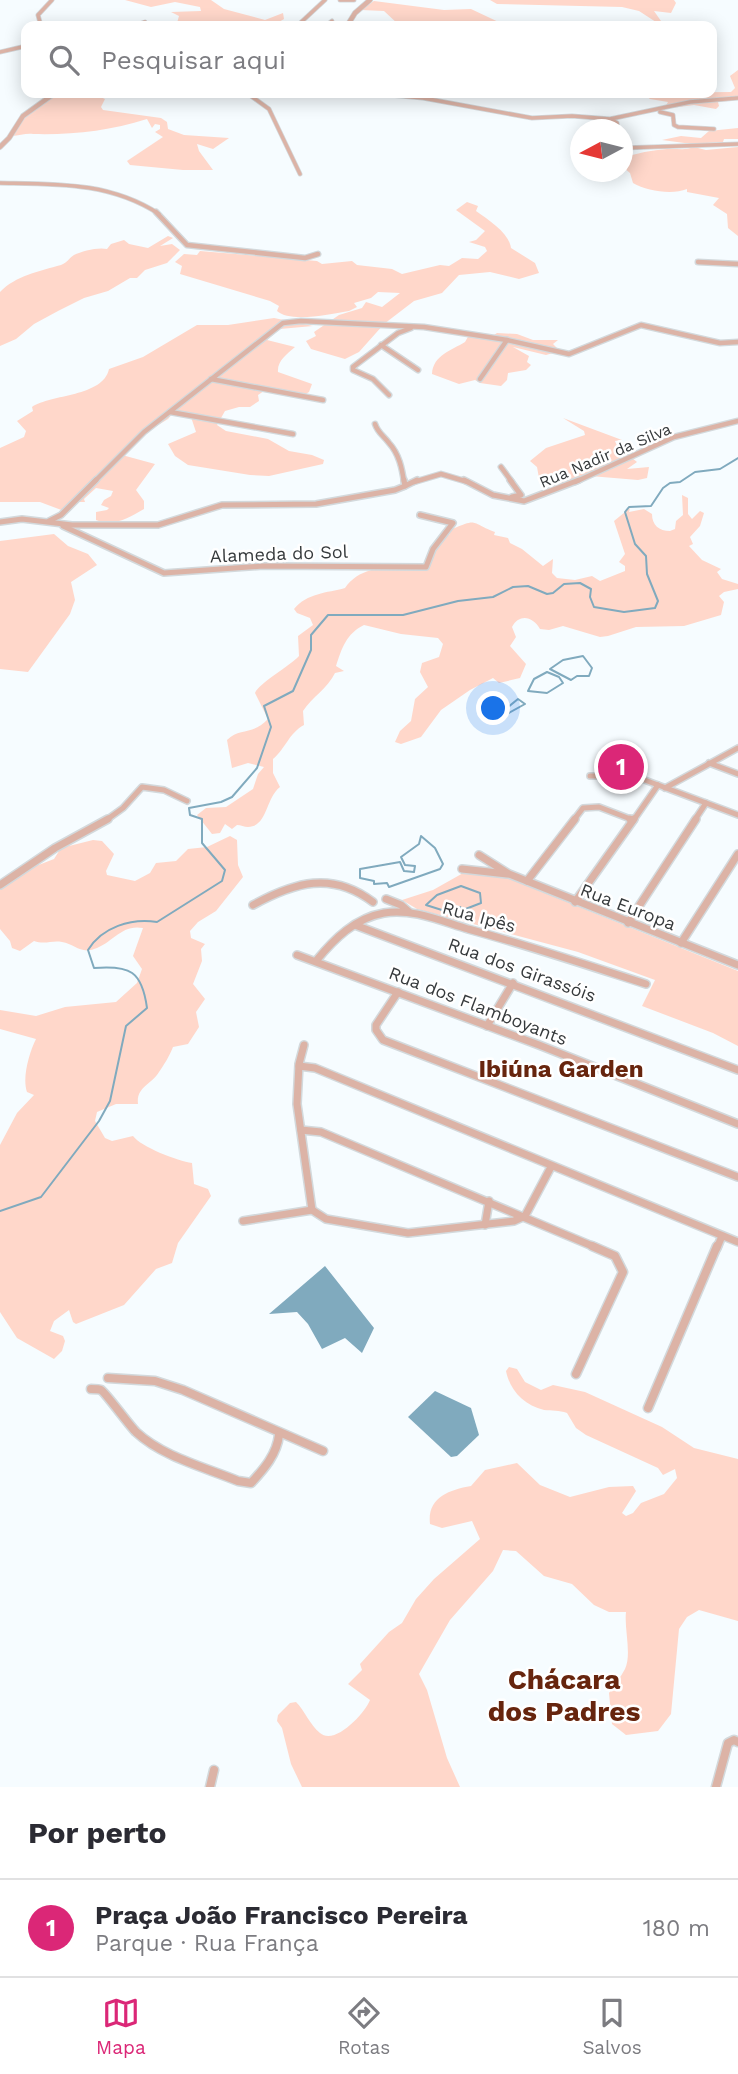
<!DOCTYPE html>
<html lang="pt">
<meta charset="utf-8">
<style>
:root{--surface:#fff;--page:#f2f2f3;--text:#2b2b33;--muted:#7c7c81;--line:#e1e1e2;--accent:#db2777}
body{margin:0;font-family:"Work Sans",sans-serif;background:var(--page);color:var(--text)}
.compass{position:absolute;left:570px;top:119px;width:63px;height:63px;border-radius:50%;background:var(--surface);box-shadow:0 4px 18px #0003;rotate:263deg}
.you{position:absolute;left:494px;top:709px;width:24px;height:24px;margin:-18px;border:5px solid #fff;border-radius:50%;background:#1a73e8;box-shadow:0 0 0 10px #1a73e833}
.badge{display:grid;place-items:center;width:46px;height:46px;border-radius:50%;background:var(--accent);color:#fff;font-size:23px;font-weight:700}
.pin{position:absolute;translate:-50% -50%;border:4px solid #fff;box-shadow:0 2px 7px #0006}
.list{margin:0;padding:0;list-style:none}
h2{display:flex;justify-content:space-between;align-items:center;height:91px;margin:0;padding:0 28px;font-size:30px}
h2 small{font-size:23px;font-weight:400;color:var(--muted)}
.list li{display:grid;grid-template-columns:46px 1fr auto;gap:21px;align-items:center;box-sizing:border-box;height:98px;padding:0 28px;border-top:2px solid var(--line)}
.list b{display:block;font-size:26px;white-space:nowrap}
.list p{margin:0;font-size:23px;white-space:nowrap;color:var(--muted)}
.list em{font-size:23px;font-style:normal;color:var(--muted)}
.icon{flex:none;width:38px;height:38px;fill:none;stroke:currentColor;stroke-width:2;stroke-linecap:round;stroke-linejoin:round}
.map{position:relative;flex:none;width:738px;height:1787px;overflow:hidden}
.search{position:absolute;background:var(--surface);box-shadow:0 4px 18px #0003;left:21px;right:21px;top:21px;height:77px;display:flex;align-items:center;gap:18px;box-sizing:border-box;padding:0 24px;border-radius:14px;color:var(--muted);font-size:26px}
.sheet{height:189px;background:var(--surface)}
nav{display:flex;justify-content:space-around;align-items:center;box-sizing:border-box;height:98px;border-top:2px solid var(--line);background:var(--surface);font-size:19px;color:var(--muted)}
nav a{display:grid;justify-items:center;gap:4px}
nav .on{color:var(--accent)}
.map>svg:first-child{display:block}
.green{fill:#ffd7ca}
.water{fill:#80aabe}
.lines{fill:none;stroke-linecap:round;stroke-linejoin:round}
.stream{stroke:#80aabe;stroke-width:2}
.minor-far4-casing{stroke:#d3d9dc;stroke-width:5}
.minor-far3-casing{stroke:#d3d9dc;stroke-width:7}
.minor-far2-casing{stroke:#d3d9dc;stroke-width:8}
.minor-far1-casing{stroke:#d3d9dc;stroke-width:10}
.minor-casing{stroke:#d3d9dc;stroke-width:11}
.tertiary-casing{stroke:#d3d9dc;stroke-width:6}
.minor-far4{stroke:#dcb3a6;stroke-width:3.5}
.minor-far3{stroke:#dcb3a6;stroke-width:4.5}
.minor-far2{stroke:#dcb3a6;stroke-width:5}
.minor-far1{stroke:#dcb3a6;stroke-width:7}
.minor{stroke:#dcb3a6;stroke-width:8}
.tertiary{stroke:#dcb3a6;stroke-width:4.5}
.labels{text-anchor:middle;stroke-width:5;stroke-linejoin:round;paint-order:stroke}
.far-street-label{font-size:16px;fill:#363a3c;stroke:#fff}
.street-label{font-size:18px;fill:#363a3c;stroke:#fff}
.district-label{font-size:24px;font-weight:bold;fill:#67250e;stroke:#fff}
.near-district-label{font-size:28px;font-weight:bold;fill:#67250e;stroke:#fff}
</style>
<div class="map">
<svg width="738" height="1787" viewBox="0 0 738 1787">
<rect width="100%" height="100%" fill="#f6fcff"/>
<!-- green -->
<g class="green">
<polygon points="125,0 211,0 224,9 265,20 283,13 284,19 272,26 185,26 177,23 179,16 171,12 201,11 200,7 175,2 151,7"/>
<polygon points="490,0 674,0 676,3 671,13 654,11 661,21 659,24 639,11 622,7 497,4"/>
<polygon points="374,1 444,10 471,9 507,26 398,24 384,11 361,10"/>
<polygon points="738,70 738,100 718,102 719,106 716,109 694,105 664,109 668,102 650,99 643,93 731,92 735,88 730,76"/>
<path d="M59 93H91L105 99 101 107 103 110 161 118 167 122 168 129 184 135 229 138 213 149 197 144 199 151 213 170H183L130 165 127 161 163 137 155 132 160 129V125L155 124 152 128 147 119C109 131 72 135 33 134 26 133 19 136 12 136 22 117 40 103 59 93Z"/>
<polygon points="738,128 738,139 724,139 723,142 692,144 662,140 681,136 701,138 709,131"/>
<path d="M694 147 706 150 738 147V236L728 228 727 214 713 205 719 198 687 192V189C672 195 647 191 633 183L630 173 623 167 622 158C637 153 652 150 667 149 677 148 684 151 694 147Z"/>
<path d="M467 202 478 206 476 211C490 221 509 233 511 248L535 263 539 273 519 279 490 272 459 275 442 293 414 301 384 324 359 352 345 359 311 349 306 341 316 336 314 332 339 315 362 308 366 302 382 307 400 293 378 292 371 298 354 303 357 307 349 311C331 314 290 323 277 311L279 306 270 301 180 274 182 266 175 262 184 254 197 255 200 251 317 261 322 264 352 261 357 265 392 269 402 274 440 265 449 266 462 258 478 259 487 251 485 247 469 242 476 240 485 231 456 210Z"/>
<path d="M168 236 173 238 160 246 172 244 180 250 167 263 145 270 137 278H130L108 291 84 298 58 311 34 324 16 339 0 346V292C15 276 40 271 61 265 67 263 69 258 74 255 82 251 98 247 107 249L111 244 124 240 129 244 148 248Z"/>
<path d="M274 318 313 326 280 329 267 340 295 347C287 354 277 361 278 372L312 384 309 392 304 395 264 391 258 395 259 401 250 407H239L225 411 217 425 226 431 268 439 289 451 312 455 324 460 323 464 269 476 250 475 188 465 175 456 168 444 196 432 191 417 174 412 168 419 147 432 122 455 155 464 136 490 144 501V509C128 518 115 527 96 520V512L107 510 109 508 101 505 104 500 111 496 113 491 96 488 84 499 85 502H76L64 511 40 502H0V448L24 437 26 431 17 421 33 411 32 407C51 394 103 397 109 369L143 357 197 325H228Z"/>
<path d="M497 333 517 334 533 340H558L553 344 560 351 546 355 513 347 529 356 527 362 531 365 526 370 508 373 507 380 501 386 480 383 475 380 459 384 432 374C433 355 452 350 465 342L469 335 491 337Z"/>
<polygon points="563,418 622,440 615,441 617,446 637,462 627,469 649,467 647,478 638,480 590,476 557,487 539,478 537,467 530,461 546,448 585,435 584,431"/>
<path d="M682 495 688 498V514L692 519 700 511 704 513 700 526 690 537 693 544 689 546 702 560 721 569 717 572 722 579 738 584V589L724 592 719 596 724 602 721 615 684 626 636 627 608 636 600 637 563 626 549 630 540 629C533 617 520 613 512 627L516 637 510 646 526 664 520 678 499 683 493 678 470 690 441 710 421 737 401 744 395 742 400 731 411 721 415 699 428 687 420 672 422 663 439 657 443 644 438 638 401 634 364 625C346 634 342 648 336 666L344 671 335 673C328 688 312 697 303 711L304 725C289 733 286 748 273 759V773L280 787C265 799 268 826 248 827 244 827 241 825 237 825L232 829 225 824 220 833 212 834 197 815 206 808 226 807 253 789 258 774 264 767 248 763 232 768 227 740C240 727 252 736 268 719L255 693C259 683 290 666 299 656L298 636 313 625 310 618 297 613 294 609C307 593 327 593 345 588 363 562 397 568 426 567L442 537 449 535 452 529C479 518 469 522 495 532L494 535 508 538 510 543 522 549 543 566 553 559 552 573 557 578 575 580 592 576 600 581 625 571V566L619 562 625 554 614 521 630 508 629 512 644 509 652 514C652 525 659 531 670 531L675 529 676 521 683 515Z"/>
<polygon points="54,534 68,546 88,554 97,565 71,582 75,600 70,614 28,672 0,669 0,541"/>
<path d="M230 836 237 840 238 865 243 877 216 911 198 922 190 931 191 938 205 944 201 949 202 961 193 984 205 999 196 1012 199 1027 188 1044 173 1047C170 1055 164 1065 159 1072 151 1085 136 1087 138 1104H116L97 1112 95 1121 105 1138 112 1141 133 1136C141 1147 178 1161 192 1163L194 1184 208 1189 211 1196 178 1243 172 1263 156 1269 124 1305 76 1324 73 1322 69 1310 54 1321 50 1331 63 1336 65 1341 62 1351 54 1359 17 1338 0 1312V1145L17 1113 34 1095 27 1092C22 1078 29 1053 36 1039L0 1029V1010L36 1016 65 1007 116 1002 137 983 142 969 133 956 143 928C121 924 113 943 94 949 81 954 74 944 62 942 52 940 45 945 34 941L20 951 12 948 10 941 0 929V888L36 866 54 859 61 848 93 840 102 841 114 854 106 871 107 875 135 881 150 873 156 863 176 861 188 849 207 847Z"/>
<polygon points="465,872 505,877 738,971 738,1046 713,1033 642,1006 655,980 578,952 417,909 402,900 433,890"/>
<path d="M509 1367 517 1369 525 1382 541 1390 553 1385 585 1392 662 1427 694 1448 738 1459V1621L699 1610 687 1617 679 1629 671 1714 658 1731 626 1735 612 1724 609 1693C614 1685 621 1677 625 1669 632 1654 624 1629 626 1612H609L594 1605 572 1584 544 1576 516 1551 503 1550 493 1571 450 1620 419 1674 427 1690 447 1758 460 1787H302L291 1764 282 1728 277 1721 278 1715 290 1703 296 1702C305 1711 310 1725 320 1733 335 1746 365 1713 370 1700L348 1684 362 1670 360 1664 389 1632 402 1623 416 1599 434 1579 480 1539 472 1521 442 1528 430 1524C427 1498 448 1490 471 1486L485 1470 517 1463 540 1485 570 1497 609 1487 633 1486 636 1491 622 1513 626 1516 633 1513 641 1503 664 1494 677 1478 675 1469 663 1475 658 1468 586 1435 576 1428 567 1413C559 1410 552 1411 544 1410 524 1405 510 1391 506 1371Z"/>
</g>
<!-- water -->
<g class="water">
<polygon points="325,1266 374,1328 362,1353 345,1338 322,1349 308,1324 297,1312 269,1314"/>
<polygon points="435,1391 471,1408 479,1435 457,1456 451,1457 408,1417"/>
</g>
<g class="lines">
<!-- stream -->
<g class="stream">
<polygon points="583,656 592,668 589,676 577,676 571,680 550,669 563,660"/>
<polygon points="547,672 559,677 563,683 547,693 528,691 534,679"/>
<polygon points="518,699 525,704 507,714 502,712"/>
<polygon points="421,836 435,848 443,864 440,869 389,887 387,883 374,884 374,881 360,878 360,869 400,862 404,871 414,872 415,866 405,865 401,857 419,844"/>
<polygon points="461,886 480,893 481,903 463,910 460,907 445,911 426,905 437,895"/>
<path d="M0 1211 41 1197 99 1121 110 1101 126 1026 147 1008C142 971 130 965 94 968L88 950C102 927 131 918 157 922L222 881 225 870 202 843V819L190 815 189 808 221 802 232 797 257 768 271 727 264 706 293 691 311 650V635L328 615H403L458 601 493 597 513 587 528 586 547 594 553 593 564 584 580 583 591 589 590 597 594 607 624 612 655 608 658 601 647 574 646 556 635 544 625 512 629 507 651 506 663 488 670 483 680 482 695 472 720 469 738 458"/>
</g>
<!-- minor-far4 casing -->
<g class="minor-far4-casing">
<g id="minor-far4">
<polyline points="340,0 354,0"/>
<polyline points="41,26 38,15 52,0"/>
<polyline points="133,26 145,22"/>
<polyline points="297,26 325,0"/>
<polyline points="326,26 332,21"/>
<polyline points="0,52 26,46"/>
<polyline points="247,93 269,109 300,174"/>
<polyline points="367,93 423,98 532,118 572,116 610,119 690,102 738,98"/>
<polyline points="660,112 673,115 674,125 678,127 714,129"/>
<polyline points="612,120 617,123 618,130"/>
<polyline points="622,148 738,144"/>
<path d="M0 183C56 184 110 182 159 214"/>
</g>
</g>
<!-- minor-far3 casing -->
<g class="minor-far3-casing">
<g id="minor-far3">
<polyline points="156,212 187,245 305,258 318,254"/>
<polyline points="698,262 738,264"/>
<polyline points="381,345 418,370"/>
<polyline points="211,379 323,400"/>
<polyline points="480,379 507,340"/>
<polyline points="389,395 373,379 353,370 353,367 398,333 411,328"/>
<polyline points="170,412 293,434"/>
<path d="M375 424C378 433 383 435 389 443 399 454 402 468 404 482"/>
<polyline points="501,467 512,482"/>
<polyline points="94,482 144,432 283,323 301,321 424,327 507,340 569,354 641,325 720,343 738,342"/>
<polyline points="414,482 441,474 468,482"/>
<polyline points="575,482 674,437 738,421"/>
</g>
</g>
<!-- minor-far2 casing -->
<g class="minor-far2-casing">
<g id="minor-far2">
<polyline points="464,480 493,495 524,501 579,480"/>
<polyline points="510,480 521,495 512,497"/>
<polyline points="405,486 417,480"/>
<polyline points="49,521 61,515 96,480"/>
<polyline points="0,522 22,519 72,525 158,525 222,505 316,504 395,490 405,486 404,480"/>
<polyline points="63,526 164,573 263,566 426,567 433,549 453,523 420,515"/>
<polyline points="625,759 634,776"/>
<polyline points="709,763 738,774"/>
<polyline points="590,776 634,776 738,815"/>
<polyline points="665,788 738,748"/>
<polyline points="105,821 123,808 142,787 164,790 187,801"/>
<polyline points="573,821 583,808 599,807 633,820"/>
<polyline points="633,821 658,785"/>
<polyline points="694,821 706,803"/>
</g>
</g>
<!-- minor-far1 casing -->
<g class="minor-far1-casing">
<g id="minor-far1">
<polyline points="630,819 633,820"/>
<polyline points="479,855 509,874 738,965"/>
<polyline points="462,869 507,874"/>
<polyline points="527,881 575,819"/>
<polyline points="0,885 55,848 108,819"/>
<polyline points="386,899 401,905 409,912"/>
<polyline points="575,902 634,819"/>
<path d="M253 905C295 882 332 871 373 902"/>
<polyline points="628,923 696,819"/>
<polyline points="355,925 738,1070"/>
<polyline points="681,943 738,854"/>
<polyline points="297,955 539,1045 738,1124"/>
<path d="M316 961C334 939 355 918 384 913 412 908 441 921 468 929 527 945 587 965 646 984"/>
<polyline points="398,992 376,1025 376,1030 383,1040 738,1177"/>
<polyline points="487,1026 513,983"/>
<polyline points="304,1045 299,1064 297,1104 312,1210"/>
<polyline points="299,1066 315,1068 738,1242"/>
<polyline points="301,1130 321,1132 597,1248"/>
<polyline points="243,1221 312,1210 326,1219 408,1233 514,1221 525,1216 551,1167"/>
<polyline points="485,1225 489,1201"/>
<polyline points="717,1248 722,1236"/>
</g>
</g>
<!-- minor casing -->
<g class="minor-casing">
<g id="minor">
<polyline points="576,1374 623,1272 615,1256 592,1246"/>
<polyline points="108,1378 155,1381 183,1390 323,1451"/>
<path d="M91 1389C94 1389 99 1389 101 1390 105 1392 129 1425 136 1432 163 1457 204 1467 238 1481L251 1483C264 1469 277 1454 279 1435"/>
<polyline points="648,1408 717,1246"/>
<polyline points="210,1787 214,1770"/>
<polyline points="716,1787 728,1743 734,1740 738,1742"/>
</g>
</g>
<!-- tertiary casing -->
<g class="tertiary-casing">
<g id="tertiary">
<polyline points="347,26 355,13 370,0"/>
<polyline points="0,147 9,138 23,116 55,93"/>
</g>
</g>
<!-- minor-far4 -->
<use href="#minor-far4" class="minor-far4"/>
<!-- minor-far3 -->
<use href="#minor-far3" class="minor-far3"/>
<!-- minor-far2 -->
<use href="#minor-far2" class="minor-far2"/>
<!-- minor-far1 -->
<use href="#minor-far1" class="minor-far1"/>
<!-- minor -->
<use href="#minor" class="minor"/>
<!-- tertiary -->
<use href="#tertiary" class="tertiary"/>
</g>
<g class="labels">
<!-- far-street labels -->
<g class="far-street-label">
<text transform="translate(605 455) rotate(-23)" y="6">Rua Nadir da Silva</text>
</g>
<!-- street labels -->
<g class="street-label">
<text transform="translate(279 554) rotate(-2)" y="6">Alameda do Sol</text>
<text transform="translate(628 907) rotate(21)" y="6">Rua Europa</text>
<text transform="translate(479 917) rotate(15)" y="6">Rua Ipês</text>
<text transform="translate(522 970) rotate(20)" y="6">Rua dos Girassóis</text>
<text transform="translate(478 1006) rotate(21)" y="6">Rua dos Flamboyants</text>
</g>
<!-- district labels -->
<g class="district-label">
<text x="561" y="1077">Ibiúna Garden</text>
</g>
<!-- near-district labels -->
<g class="near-district-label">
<text x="564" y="1689">Chácara<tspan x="564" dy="32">dos Padres</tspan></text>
</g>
</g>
</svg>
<svg class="compass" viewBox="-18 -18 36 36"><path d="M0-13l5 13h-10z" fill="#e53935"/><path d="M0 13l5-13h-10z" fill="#7c7c81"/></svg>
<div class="you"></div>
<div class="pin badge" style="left:621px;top:767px">1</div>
<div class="search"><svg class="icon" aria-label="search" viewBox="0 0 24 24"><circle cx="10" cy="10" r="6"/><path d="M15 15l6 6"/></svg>Pesquisar aqui</div>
</div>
<section class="sheet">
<h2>Por perto<small></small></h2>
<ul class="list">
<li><span class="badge">1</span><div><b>Praça João Francisco Pereira</b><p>Parque · Rua França</p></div><em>180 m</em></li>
</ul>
</section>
<nav>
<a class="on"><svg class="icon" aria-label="map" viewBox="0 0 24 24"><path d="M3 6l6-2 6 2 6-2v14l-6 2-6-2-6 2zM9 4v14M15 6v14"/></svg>Mapa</a>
<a><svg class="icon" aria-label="directions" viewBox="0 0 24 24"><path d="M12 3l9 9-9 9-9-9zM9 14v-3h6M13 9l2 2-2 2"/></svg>Rotas</a>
<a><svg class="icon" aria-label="saved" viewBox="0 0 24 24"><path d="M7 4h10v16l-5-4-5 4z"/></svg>Salvos</a>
</nav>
